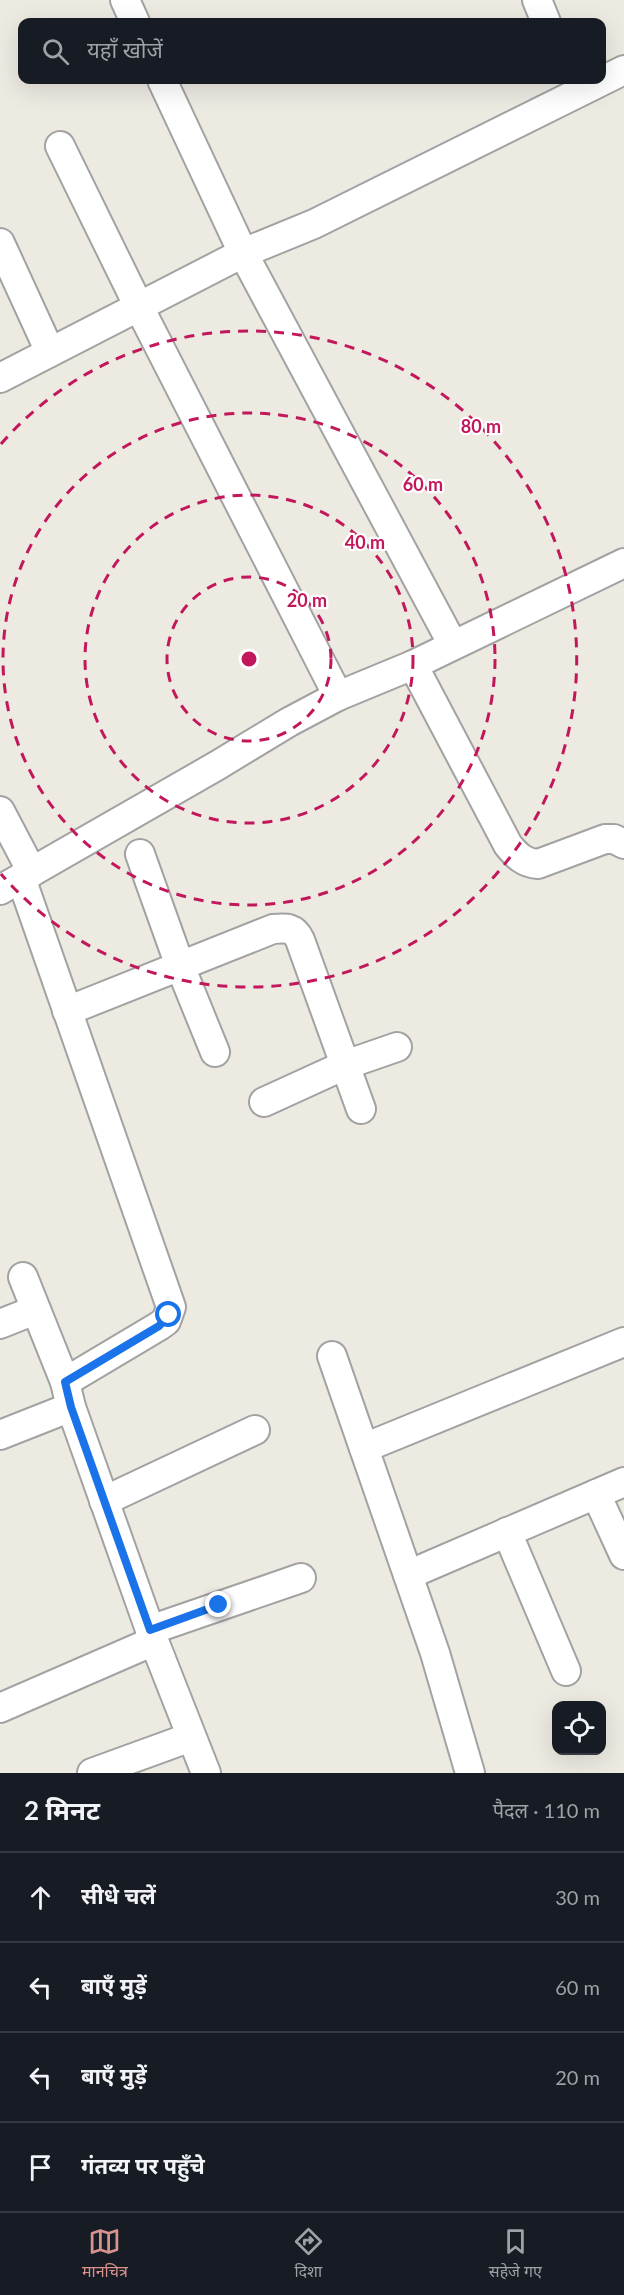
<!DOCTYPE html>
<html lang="hi">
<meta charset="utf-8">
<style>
:root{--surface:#171b24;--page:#20242c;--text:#f1f3f6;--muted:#9ea1a6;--line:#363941;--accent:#d9928d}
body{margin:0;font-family:Lato,"Noto Sans Devanagari",sans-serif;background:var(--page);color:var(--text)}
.controls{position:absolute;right:18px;bottom:18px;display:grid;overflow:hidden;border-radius:12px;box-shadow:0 6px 24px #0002}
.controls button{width:54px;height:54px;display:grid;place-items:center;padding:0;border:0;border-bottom:2px solid var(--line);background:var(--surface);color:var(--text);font:30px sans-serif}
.stop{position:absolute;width:18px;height:18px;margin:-14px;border:4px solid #1a73e8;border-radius:50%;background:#fff}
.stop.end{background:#1a73e8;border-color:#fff;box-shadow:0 2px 6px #0008}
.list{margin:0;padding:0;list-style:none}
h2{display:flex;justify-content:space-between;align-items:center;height:78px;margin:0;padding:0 24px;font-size:26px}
h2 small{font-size:20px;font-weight:400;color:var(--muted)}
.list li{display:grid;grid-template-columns:39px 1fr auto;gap:18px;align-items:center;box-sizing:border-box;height:90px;padding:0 24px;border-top:2px solid var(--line)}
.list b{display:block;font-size:22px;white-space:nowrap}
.list em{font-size:20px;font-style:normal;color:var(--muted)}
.icon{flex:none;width:33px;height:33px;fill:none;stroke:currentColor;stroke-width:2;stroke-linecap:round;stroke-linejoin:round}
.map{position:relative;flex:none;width:624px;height:1773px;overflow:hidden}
.search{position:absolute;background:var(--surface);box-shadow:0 6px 24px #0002;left:18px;right:18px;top:18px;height:66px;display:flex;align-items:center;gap:15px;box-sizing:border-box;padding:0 21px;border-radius:12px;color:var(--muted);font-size:22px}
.sheet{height:438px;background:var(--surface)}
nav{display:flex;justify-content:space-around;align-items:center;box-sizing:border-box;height:84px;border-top:2px solid var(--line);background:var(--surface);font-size:16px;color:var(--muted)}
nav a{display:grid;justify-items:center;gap:3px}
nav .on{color:var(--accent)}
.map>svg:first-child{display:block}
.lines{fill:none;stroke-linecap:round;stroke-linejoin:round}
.minor-casing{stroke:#a2a2a2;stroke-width:32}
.minor{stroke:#fff;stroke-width:28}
.route{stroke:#1a73e8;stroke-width:8}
.ring{fill:none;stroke:#c2185b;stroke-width:3;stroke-dasharray:10 8}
.centre{fill:#c2185b;stroke:#fff;stroke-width:3}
.ring-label{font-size:18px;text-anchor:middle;font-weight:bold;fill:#c2185b;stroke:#fff;stroke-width:4.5;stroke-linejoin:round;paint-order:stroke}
</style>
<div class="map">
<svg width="624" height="1773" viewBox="0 0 624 1773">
<rect width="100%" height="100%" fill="#eceae1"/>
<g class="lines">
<!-- minor casing -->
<g class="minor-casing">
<g id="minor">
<polyline points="125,0 135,22"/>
<polyline points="537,0 546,22"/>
<polyline points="162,80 243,253 453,645"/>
<polyline points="60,146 139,307 338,696"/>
<polyline points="0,243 50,352"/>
<polyline points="0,378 243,253 314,224 624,70"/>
<path d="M413 665 508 845C517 856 524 863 538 864L605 839H614L624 844"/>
<polyline points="0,811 32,872"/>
<polyline points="140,854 180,966 215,1052"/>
<polyline points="21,878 171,1307 166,1321 159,1326 65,1382"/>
<polyline points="0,890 218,765 289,722 338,696 413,665 624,563"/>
<path d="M67 1011 273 929C286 928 294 927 300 940L361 1109"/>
<polyline points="264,1102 345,1065 397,1047"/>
<polyline points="23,1277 65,1382 71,1407 154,1641 206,1773"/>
<polyline points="0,1324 35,1310"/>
<polyline points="332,1356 435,1653 470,1773"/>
<polyline points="0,1435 71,1407"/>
<polyline points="364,1448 624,1342"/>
<polyline points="596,1494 624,1555"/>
<polyline points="104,1501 255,1430"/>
<polyline points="507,1532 566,1671"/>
<polyline points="408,1575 624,1482"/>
<polyline points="150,1630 301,1578"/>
<polyline points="0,1708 154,1641"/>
<polyline points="92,1773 191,1737"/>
</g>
</g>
<!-- minor -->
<use href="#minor" class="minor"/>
</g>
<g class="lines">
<!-- route -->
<polyline class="route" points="169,1315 159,1326 65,1382 71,1407 150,1630 219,1605"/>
</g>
<!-- distance rings -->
<g class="ring">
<circle cx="249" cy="659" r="82"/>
<circle cx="249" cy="659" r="164"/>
<circle cx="249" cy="659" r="246"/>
<path d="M1 444A328 328 0 1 1 1 874"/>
</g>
<circle cx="249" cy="659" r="9" class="centre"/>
<g class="ring-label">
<text x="481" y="433">80 m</text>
<text x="423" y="491">60 m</text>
<text x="365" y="549">40 m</text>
<text x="307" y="607">20 m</text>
</g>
</svg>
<div class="controls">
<button><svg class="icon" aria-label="locate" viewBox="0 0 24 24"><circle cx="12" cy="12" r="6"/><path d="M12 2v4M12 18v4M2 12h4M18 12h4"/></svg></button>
</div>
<div class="stop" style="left:169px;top:1315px"></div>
<div class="stop end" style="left:219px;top:1605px"></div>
<div class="search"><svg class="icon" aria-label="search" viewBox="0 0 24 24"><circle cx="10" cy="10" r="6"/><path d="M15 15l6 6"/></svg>यहाँ खोजें</div>
</div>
<section class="sheet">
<h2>2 मिनट<small>पैदल · 110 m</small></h2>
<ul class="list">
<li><svg class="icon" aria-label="ahead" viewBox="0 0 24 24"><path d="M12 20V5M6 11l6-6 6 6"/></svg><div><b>सीधे चलें</b></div><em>30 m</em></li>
<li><svg class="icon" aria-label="left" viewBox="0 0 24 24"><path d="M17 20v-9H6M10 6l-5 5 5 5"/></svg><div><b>बाएँ मुड़ें</b></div><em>60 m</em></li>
<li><svg class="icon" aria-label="left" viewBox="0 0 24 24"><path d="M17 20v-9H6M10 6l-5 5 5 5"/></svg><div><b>बाएँ मुड़ें</b></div><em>20 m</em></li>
<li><svg class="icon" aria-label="arrive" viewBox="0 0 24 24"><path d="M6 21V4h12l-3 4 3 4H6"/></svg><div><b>गंतव्य पर पहुँचे</b></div></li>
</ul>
</section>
<nav>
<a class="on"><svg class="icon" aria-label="map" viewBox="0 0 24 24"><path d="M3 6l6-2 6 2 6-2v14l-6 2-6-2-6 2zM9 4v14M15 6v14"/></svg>मानचित्र</a>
<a><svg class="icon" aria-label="directions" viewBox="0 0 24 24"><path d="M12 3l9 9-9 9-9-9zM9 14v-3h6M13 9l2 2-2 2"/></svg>दिशा</a>
<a><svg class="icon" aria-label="saved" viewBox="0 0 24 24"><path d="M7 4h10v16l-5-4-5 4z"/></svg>सहेजे गए</a>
</nav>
